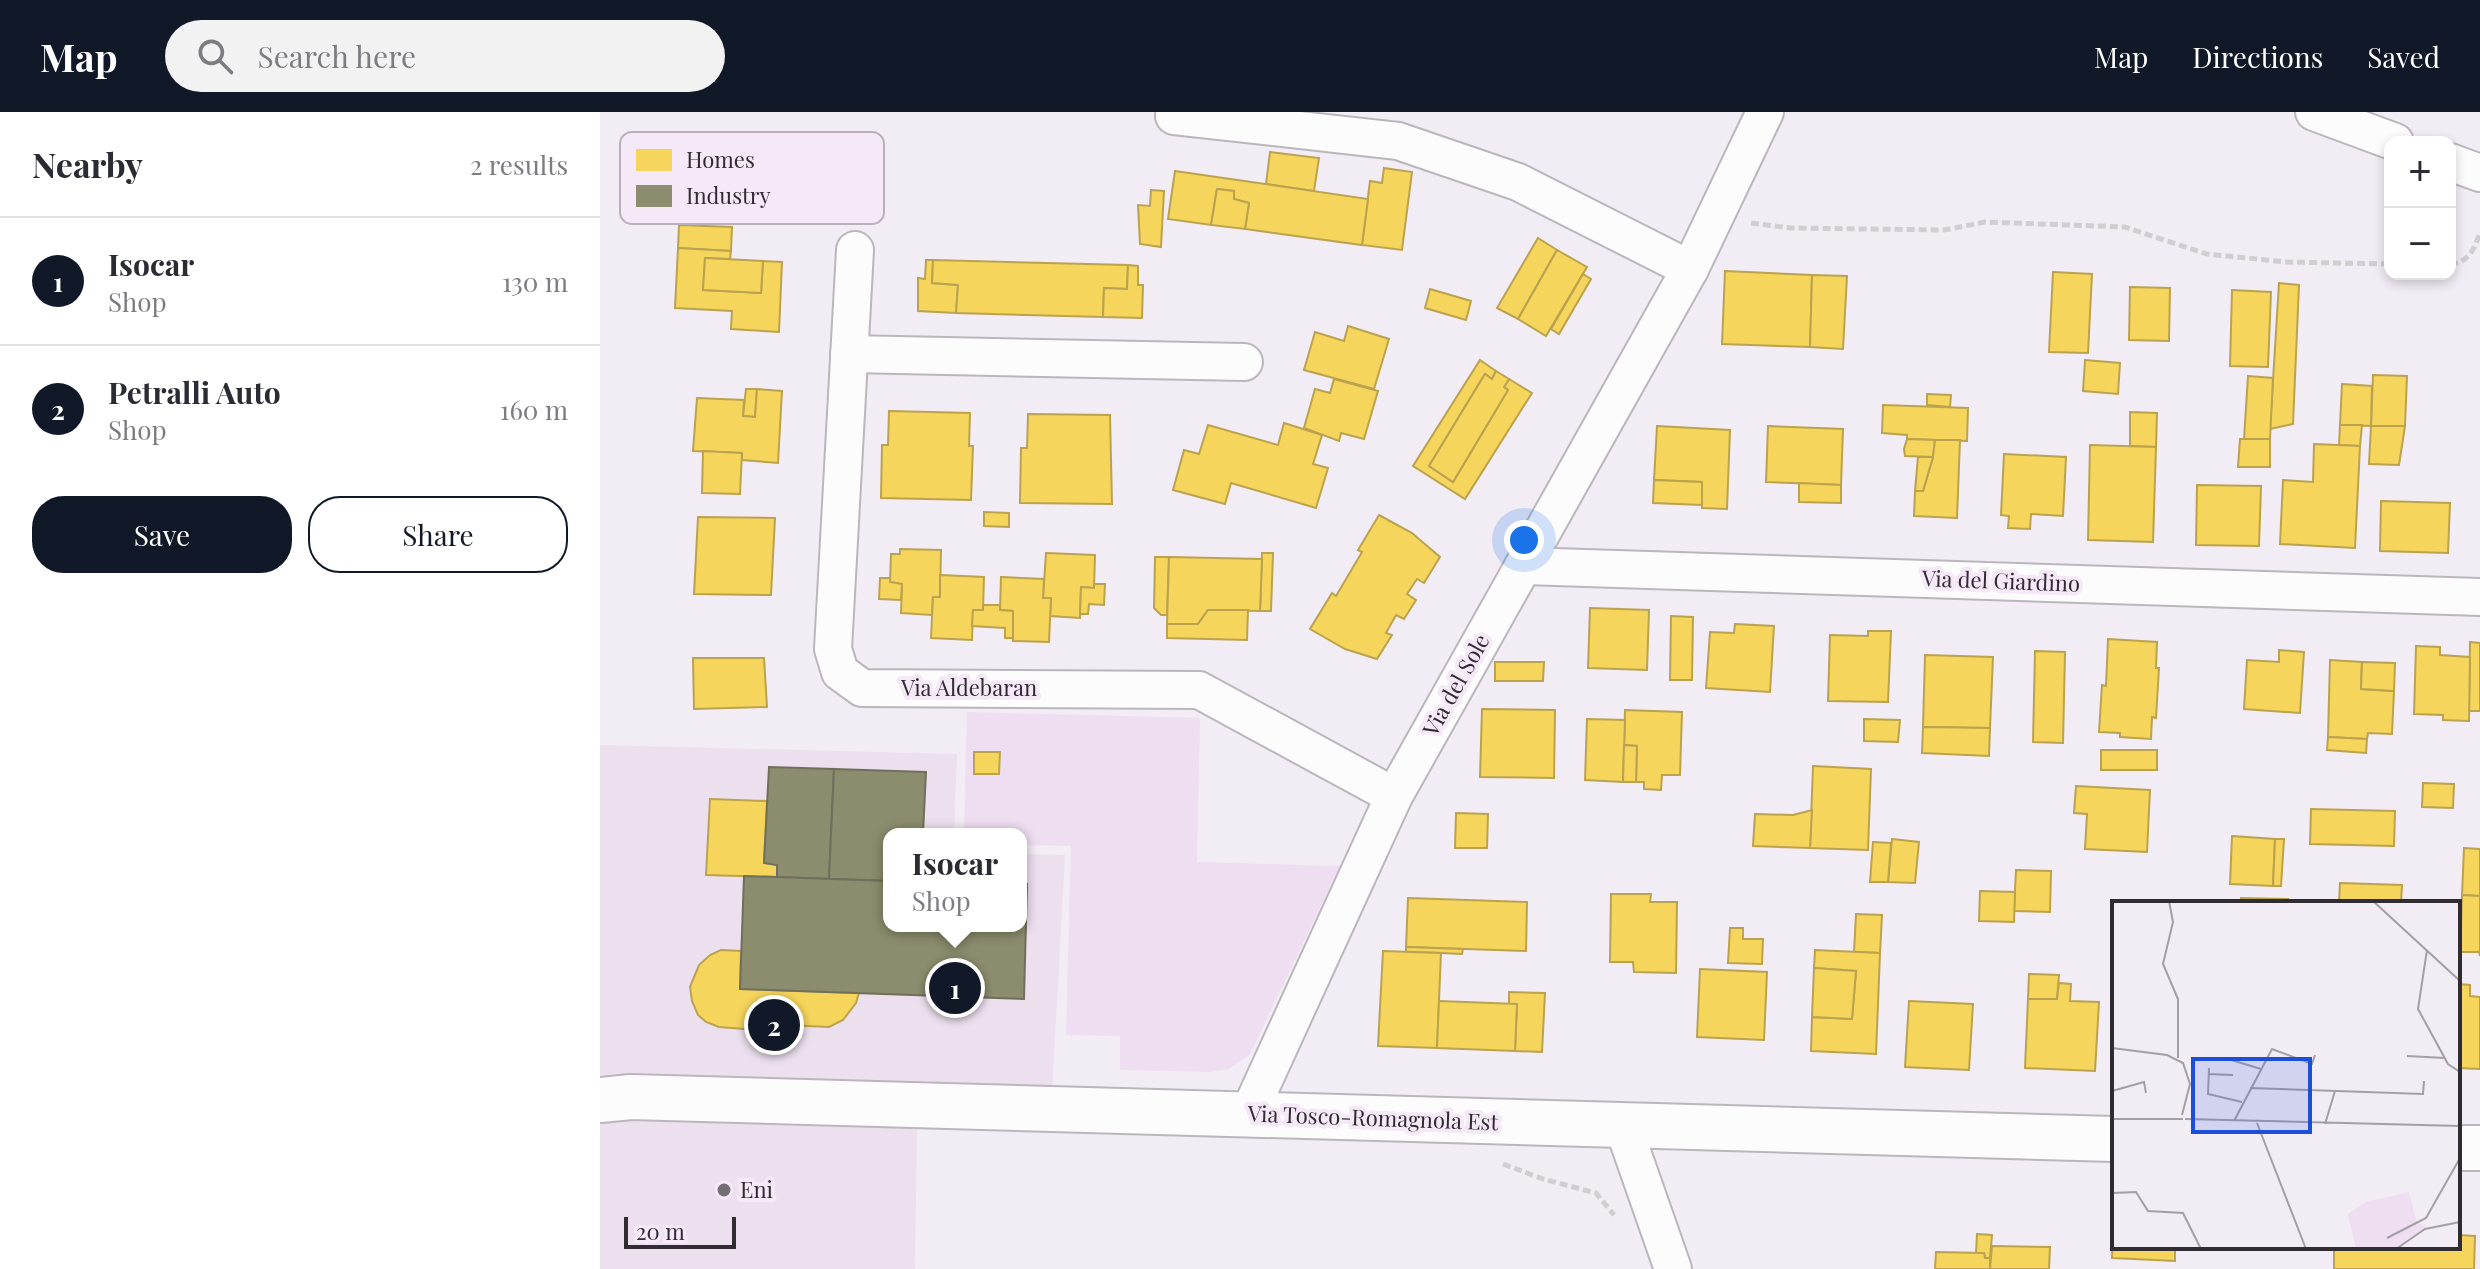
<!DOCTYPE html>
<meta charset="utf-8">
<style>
:root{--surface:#fff;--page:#f2f2f3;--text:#2b2b33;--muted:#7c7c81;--line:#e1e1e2;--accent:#111827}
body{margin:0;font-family:"Playfair Display",serif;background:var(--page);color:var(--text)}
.controls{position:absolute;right:24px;top:24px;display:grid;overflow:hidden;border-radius:16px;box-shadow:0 4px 12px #0003}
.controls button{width:72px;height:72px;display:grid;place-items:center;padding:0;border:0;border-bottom:2px solid var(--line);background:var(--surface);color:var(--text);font:40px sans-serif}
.scale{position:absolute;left:24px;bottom:20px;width:112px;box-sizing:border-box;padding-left:8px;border:4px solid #302c31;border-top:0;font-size:22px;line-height:28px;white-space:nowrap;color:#302c31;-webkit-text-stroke:6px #f5e8f7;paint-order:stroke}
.you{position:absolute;left:924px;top:428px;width:28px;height:28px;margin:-20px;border:6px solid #fff;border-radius:50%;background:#1a73e8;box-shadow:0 0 0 12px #1a73e833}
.badge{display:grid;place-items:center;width:52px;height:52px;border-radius:50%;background:var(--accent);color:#fff;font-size:26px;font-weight:700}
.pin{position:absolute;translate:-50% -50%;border:4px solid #fff;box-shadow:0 2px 8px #0006}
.popup{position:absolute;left:283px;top:716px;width:144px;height:104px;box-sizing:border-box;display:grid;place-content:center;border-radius:16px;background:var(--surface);filter:drop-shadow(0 2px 6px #0005);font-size:26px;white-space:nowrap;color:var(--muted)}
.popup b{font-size:30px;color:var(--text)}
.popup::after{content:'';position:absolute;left:50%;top:100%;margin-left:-16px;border:16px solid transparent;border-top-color:var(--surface)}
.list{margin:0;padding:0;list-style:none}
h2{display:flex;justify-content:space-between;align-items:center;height:104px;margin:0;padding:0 32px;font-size:34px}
h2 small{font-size:26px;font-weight:400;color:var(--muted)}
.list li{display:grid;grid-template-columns:52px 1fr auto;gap:24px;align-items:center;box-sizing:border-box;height:128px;padding:0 32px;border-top:2px solid var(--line)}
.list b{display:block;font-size:30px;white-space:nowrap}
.list p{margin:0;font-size:26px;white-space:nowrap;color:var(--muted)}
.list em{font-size:26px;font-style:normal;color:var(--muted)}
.actions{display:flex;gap:16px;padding:24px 32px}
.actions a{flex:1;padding:18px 0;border:2px solid var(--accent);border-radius:32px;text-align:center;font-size:28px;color:var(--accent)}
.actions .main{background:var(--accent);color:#fff}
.icon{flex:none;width:44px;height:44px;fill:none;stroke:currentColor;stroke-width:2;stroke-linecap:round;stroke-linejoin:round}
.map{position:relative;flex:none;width:1880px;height:1157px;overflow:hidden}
header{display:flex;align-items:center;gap:48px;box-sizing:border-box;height:112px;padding:0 40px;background:var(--accent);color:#fff}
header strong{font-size:38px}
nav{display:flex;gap:44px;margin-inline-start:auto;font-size:28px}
.search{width:560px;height:72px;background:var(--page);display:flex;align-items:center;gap:20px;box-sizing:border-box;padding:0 28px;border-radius:44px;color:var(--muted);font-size:30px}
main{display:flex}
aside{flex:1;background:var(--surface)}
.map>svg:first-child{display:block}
.built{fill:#ece0ee}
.green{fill:#efddf2}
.homes{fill:#f6d55c;stroke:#bba24f;stroke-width:2}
.industry{fill:#8c8c6e;stroke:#706f5c;stroke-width:2}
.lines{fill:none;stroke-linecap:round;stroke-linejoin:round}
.street-casing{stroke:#bbb6bc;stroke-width:40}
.primary-casing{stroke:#bbb6bc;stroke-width:48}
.path{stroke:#d1ced2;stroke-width:5;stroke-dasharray:8 4;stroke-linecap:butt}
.street{stroke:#fdfcfd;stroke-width:36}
.primary{stroke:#fdfcfd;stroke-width:44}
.poi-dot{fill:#746f75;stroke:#f5e8f7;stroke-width:3}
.labels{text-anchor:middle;stroke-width:8;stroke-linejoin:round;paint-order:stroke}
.street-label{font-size:22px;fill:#302c31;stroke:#f5e8f7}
.poi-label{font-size:22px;fill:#302c31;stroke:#f5e8f7;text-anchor:start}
.inset-road{fill:none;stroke:#a49fa6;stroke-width:2}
.view{fill:#1d4ed8;fill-opacity:0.15;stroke:#1d4ed8;stroke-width:4}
.inset-edge{fill:none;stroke:#302c31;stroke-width:4}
.key{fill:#f5e8f7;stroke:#bab0bc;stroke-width:2}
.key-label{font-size:22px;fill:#302c31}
</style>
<header>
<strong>Map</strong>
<div class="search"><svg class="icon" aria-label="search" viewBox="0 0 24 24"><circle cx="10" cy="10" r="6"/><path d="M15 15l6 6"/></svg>Search here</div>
<nav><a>Map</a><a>Directions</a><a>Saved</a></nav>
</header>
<main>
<aside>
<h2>Nearby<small>2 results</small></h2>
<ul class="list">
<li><span class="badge">1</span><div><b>Isocar</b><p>Shop</p></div><em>130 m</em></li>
<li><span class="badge">2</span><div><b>Petralli Auto</b><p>Shop</p></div><em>160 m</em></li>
</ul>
<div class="actions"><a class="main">Save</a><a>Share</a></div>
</aside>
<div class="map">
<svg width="1880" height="1157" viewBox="0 0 1880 1157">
<rect width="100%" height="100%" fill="#f2ecf4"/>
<!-- built -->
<polygon class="built" points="0,633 357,642 354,722 289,722 289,814 421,814 421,742 465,743 450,1016 317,1011 315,1157 0,1157"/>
<!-- green -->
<polygon class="green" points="367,600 600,606 597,750 740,754 650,942 629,957 611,960 520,958 520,924 466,923 471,734 421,733 421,722 364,722"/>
<!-- homes -->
<g class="homes">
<polygon points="670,40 719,46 714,79 666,72"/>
<polygon points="784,56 812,60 802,138 762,133 770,69 782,71"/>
<polygon points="575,59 768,87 762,133 645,117 649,91 634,87 634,79 617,77 611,113 568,107"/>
<polygon points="617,77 634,79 634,87 649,91 645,117 611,113"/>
<polygon points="551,78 564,79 561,135 540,132 538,93 550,94"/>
<polygon points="79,113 132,115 131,139 78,136"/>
<polygon points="938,126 957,138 918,207 897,196"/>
<polygon points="78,136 131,139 130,147 105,146 103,178 161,181 163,149 182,150 179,220 131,217 132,199 75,196"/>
<polygon points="957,138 987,155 946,224 918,207"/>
<polygon points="105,146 163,149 161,181 103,178"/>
<polygon points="326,148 333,148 332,171 358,173 356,201 318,199 318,166 325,167"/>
<polygon points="333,148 528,153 527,177 504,176 503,205 356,201 358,173 332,171"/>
<polygon points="528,153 538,154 538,173 543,173 542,206 503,205 504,176 527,177"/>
<polygon points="1125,159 1212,163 1210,235 1122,232"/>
<polygon points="1453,160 1492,162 1488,241 1449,240"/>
<polygon points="983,162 991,167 959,222 951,217"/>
<polygon points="1212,163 1247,164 1243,237 1210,235"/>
<polygon points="1679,171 1699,173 1693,312 1670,317"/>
<polygon points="1530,175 1570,176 1569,229 1529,228"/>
<polygon points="830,177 871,189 866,208 825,196"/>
<polygon points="1632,178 1671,180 1668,255 1630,254"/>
<polygon points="748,214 789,227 774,277 704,258 715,220 744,229"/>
<polygon points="880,248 896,259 892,267 885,262 829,354 853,370 908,278 904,275 909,267 932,281 865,387 813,354"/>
<polygon points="1485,248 1520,251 1518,282 1483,279"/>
<polygon points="896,259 909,267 904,275 908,278 853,370 829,354 885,262 892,267"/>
<polygon points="1773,263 1807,264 1805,314 1771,314"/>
<polygon points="1648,264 1673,266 1670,327 1644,327"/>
<polygon points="734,267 778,279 764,327 741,321 739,329 704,316 715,277 730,281"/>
<polygon points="1742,272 1772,274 1771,314 1740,313"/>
<polygon points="146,277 157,277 155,305 143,304"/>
<polygon points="157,277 182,279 178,351 142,348 142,341 93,339 97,286 144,288 143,304 155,305"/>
<polygon points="1327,282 1351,283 1350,295 1327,293"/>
<polygon points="1283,293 1368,296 1367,329 1307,327 1307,323 1282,321"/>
<polygon points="289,299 370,301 369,334 373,334 371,388 281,386 282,333 288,333"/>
<polygon points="1530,300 1557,301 1556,335 1530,334"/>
<polygon points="428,302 510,303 512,392 420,391 421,336 427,336"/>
<polygon points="684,311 722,323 713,352 728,356 716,396 631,371 625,392 573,378 584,338 599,342 608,313 678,333"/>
<polygon points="1740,313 1762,313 1760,334 1739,333"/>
<polygon points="1057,314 1130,318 1127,397 1102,396 1102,370 1054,368"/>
<polygon points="1168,314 1243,317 1241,373 1166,370"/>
<polygon points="1771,314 1805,314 1799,353 1769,352"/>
<polygon points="1307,327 1335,328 1333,345 1305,344 1304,337"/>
<polygon points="1640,327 1670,327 1670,355 1638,355"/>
<polygon points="1335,328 1360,328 1357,406 1314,404 1315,379 1323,379 1333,345"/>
<polygon points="1714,332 1760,334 1755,436 1680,432 1683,368 1713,370"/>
<polygon points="1490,333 1556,335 1553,430 1488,428"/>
<polygon points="103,339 142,341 140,382 102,381"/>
<polygon points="1404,342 1466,345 1463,404 1431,402 1430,417 1408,416 1409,404 1401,403"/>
<polygon points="1318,345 1333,345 1323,379 1315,379"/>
<polygon points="1054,368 1102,370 1102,393 1053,391"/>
<polygon points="1199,371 1241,373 1241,391 1199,390"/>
<polygon points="1597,373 1661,374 1659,434 1596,433"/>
<polygon points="1781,389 1850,391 1848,441 1780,439"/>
<polygon points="384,400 409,401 409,415 384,414"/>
<polygon points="779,403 812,421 840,445 824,471 817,467 807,482 816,488 804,507 796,503 786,521 792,523 777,547 745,537 710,517 732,481 736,484 762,440 758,438"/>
<polygon points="98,405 175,406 171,483 94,482"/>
<polygon points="300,437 341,438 340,485 333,485 332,503 301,501 302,472 290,470 291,442 300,442"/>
<polygon points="446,441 495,443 494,476 481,475 480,506 450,504 451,486 443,486"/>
<polygon points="662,441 673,441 671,499 660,499"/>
<polygon points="555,445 569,445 567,503 561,503 554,496"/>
<polygon points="569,445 662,447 660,499 608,498 598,512 567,512"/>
<polygon points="340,463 384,465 383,498 373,498 372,528 331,526 333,485 340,485"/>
<polygon points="401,465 444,467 443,486 451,486 449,530 413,529 413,499 400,498"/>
<polygon points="280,466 290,466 290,470 302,472 301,488 279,487"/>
<polygon points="494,472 505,472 504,493 489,492 488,502 480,502 481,475 494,476"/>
<polygon points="383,493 400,493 400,498 413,499 413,526 405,526 405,516 372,514 373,498 383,498"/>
<polygon points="990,496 1049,498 1047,558 988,556"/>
<polygon points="608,498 648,498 647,528 567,526 567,512 598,512"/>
<polygon points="1071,504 1093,505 1092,568 1070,568"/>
<polygon points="1135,512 1174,514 1170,580 1106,576 1110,520 1134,521"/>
<polygon points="1268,519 1291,519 1288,590 1228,589 1230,523 1268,524"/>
<polygon points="1508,527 1557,530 1556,556 1559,556 1556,606 1552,605 1551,627 1520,625 1520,621 1499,620 1502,573 1506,574"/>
<polygon points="1870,530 1880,531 1880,599 1869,599"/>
<polygon points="1816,534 1840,535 1840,543 1870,545 1869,609 1843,608 1843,603 1814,602"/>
<polygon points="1679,538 1704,540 1700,601 1644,597 1647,548 1679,550"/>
<polygon points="1435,539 1465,540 1463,631 1433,630"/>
<polygon points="1325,543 1393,545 1390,616 1323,615"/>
<polygon points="93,546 164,546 167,595 94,597"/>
<polygon points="1730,548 1762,550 1761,577 1794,579 1792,622 1768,621 1767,627 1728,625"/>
<polygon points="895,550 944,550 943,569 895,569"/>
<polygon points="1762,550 1795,551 1794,579 1761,577"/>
<polygon points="882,597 955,598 954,666 880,665"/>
<polygon points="1025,598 1082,600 1080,663 1062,663 1061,678 1044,677 1044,670 1036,670 1037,634 1024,633"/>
<polygon points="987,607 1025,608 1023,670 985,668"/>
<polygon points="1264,607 1300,608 1298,630 1264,629"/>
<polygon points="1323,615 1390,616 1389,644 1322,641"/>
<polygon points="1728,625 1767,627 1766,641 1727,638"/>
<polygon points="1024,633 1037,634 1036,670 1023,670"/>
<rect x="1501" y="638" width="56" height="20"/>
<polygon points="374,640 400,640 399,662 374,662"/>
<polygon points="1213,654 1271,657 1268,738 1210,736"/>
<polygon points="1823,671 1854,672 1853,696 1822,695"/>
<polygon points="1476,674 1550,678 1547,740 1485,737 1487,702 1474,701"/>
<polygon points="110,687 167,689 164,751 177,753 177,765 106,763"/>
<polygon points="1711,697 1795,699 1794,734 1710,732"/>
<polygon points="1212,698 1210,736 1153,734 1155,702 1193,703"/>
<polygon points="856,701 888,702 887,736 855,736"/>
<polygon points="1632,724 1675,727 1673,774 1630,772"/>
<polygon points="1292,727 1319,730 1315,771 1288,770"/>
<polygon points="1675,727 1684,727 1681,774 1673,774"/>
<polygon points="1273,730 1291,731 1288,770 1270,770"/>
<polygon points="1864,736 1880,737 1880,784 1862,783"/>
<polygon points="1416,758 1451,759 1450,800 1414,799"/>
<polygon points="1740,771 1802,773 1801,791 1739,791"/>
<polygon points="1380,779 1415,780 1414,810 1379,809"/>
<polygon points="1011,782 1051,782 1050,790 1077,790 1076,861 1034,860 1033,850 1010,850"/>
<polygon points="1862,783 1880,784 1880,844 1879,840 1860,840"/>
<polygon points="808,786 927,790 926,839 806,835"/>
<polygon points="1641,786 1688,787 1688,791 1641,791"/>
<polygon points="1256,802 1282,803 1280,841 1254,840"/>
<polygon points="1130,816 1143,816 1143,827 1163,827 1162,852 1128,851"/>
<polygon points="806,835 863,837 862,842 841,841 806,840"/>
<polygon points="121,838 141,839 140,877 259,881 256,891 243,908 229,915 185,913 184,920 119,915 106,910 98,903 92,889 90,875 99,853 110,843"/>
<polygon points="1215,838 1280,841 1276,942 1211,939 1212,905 1252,907 1256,859 1214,856"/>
<polygon points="783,839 841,841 837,936 778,934"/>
<polygon points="1214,856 1256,859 1252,907 1212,905"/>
<polygon points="1100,857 1167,860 1164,928 1097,925"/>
<polygon points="1429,862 1459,863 1457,887 1428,887"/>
<polygon points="1459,871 1471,872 1470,889 1499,890 1495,959 1425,956 1428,887 1457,887"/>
<polygon points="1858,872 1870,873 1870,884 1880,885 1880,957 1858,956"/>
<polygon points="909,880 945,881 942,940 915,939 917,892 909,892"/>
<polygon points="839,889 917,892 915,939 837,936"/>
<polygon points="1309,889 1373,892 1369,958 1305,955"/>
<polygon points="1514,1089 1514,1135 1575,1135 1575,1149 1512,1146"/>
<polygon points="1377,1122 1392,1123 1390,1146 1385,1146 1384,1141 1376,1141"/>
<polygon points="1858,1123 1875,1124 1874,1157 1734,1157 1734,1135 1858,1135"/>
<polygon points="1392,1134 1450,1135 1449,1157 1390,1157"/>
<polygon points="1336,1140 1384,1141 1385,1146 1390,1146 1390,1157 1335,1157"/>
</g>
<!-- industry -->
<g class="industry">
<polygon points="169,655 234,657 229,767 177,765 177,753 164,751"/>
<polygon points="234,657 326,660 323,722 289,722 289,769 229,767"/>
<polygon points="144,764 289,769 289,814 421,814 421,772 427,772 424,887 140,877"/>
</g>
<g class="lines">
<!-- street casing -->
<g class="street-casing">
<g id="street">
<polyline points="1714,0 1795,30"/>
<polyline points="574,4 798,29 918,70 1090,157"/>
<polyline points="1850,50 1880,61"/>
<polyline points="255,138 233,537 240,560 262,576 599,578 794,684"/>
<polyline points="249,242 644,250"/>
<polyline points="923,454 1880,485"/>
<polyline points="648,1003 794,684 1090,157 1165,0"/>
<polyline points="1023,1014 1073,1157"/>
</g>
</g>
<!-- primary casing -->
<g class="primary-casing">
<g id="primary">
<polyline points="0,988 31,985 1514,1027"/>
<polyline points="1858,1036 1880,1036"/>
</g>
</g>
<!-- path -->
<g class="path">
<polyline points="1151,111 1190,116 1344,118 1385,110 1525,115 1607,142 1686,150 1790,152"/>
<path d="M1850 152C1869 151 1875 136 1880 120"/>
<polyline points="903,1052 943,1067 996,1081 1014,1103"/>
</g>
<!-- street -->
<use href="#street" class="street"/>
<!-- primary -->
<use href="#primary" class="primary"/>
</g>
<!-- markers -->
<circle class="poi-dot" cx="124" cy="1078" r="8"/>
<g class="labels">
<!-- street labels -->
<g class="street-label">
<text transform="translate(1401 469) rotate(2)" y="8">Via del Giardino</text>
<text transform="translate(856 573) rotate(-61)" y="8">Via del Sole</text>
<text x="369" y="584">Via Aldebaran</text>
<text transform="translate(773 1006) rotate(2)" y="8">Via Tosco-Romagnola Est</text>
</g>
<!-- poi labels -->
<g class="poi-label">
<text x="140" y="1086">Eni</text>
</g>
</g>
<!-- overview -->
<g transform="translate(1512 789)">
<rect width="348" height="348" fill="#f2ecf4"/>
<path d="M297 291 305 322 315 325 282 348H244L236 313 254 301Z" fill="#efddf2"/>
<path class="inset-road" d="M57 0 61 21 51 63 66 98V157M261 0 348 80M315 49 306 108 336 163 348 171M0 147 55 154 71 162 78 183 70 214M295 155 333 157M116 158 149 168M97 167 96 193 130 201M96 173 121 174M138 187 311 193 312 180M0 190 32 181 34 192M0 218H71M73 218 348 225M122 220 160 148 200 163 203 154M145 222 194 348M213 223 223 190M0 292 24 291 36 310 71 312 89 348M275 337 314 317 348 257M284 348 313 328 348 321"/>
<path class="view" d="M81 158H198V231H81Z"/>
<rect width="348" height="348" class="inset-edge"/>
</g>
<!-- legend -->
<rect x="20" y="20" width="264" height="92" rx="12" class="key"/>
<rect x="36" y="37" width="36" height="22" fill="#f6d55c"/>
<rect x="36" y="73" width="36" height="22" fill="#8c8c6e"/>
<g class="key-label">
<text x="86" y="56">Homes</text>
<text x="86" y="92">Industry</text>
</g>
</svg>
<div class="controls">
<button>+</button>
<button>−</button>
</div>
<div class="scale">20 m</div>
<div class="you"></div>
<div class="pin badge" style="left:355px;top:876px">1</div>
<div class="popup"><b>Isocar</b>Shop</div>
<div class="pin badge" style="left:174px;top:913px">2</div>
</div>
</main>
